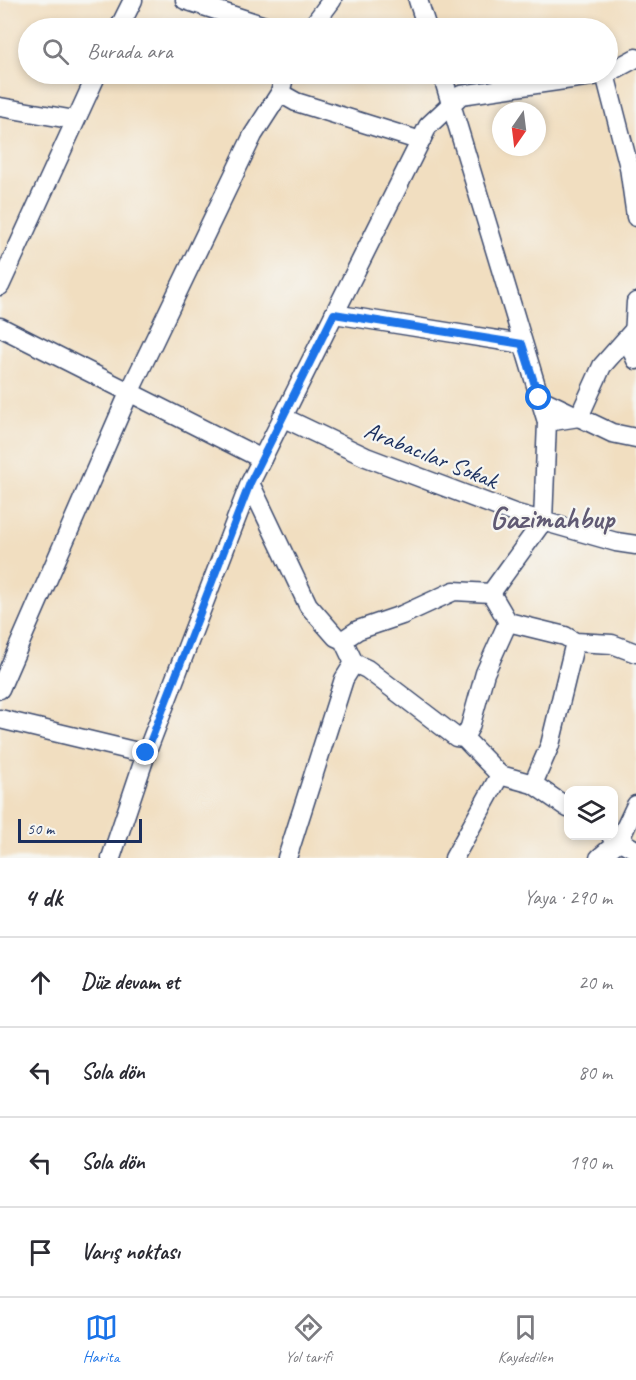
<!DOCTYPE html>
<html lang="tr">
<meta charset="utf-8">
<style>
:root{--surface:#fff;--page:#f2f2f3;--text:#2b2b33;--muted:#7c7c81;--line:#e1e1e2;--accent:#1a73e8}
body{margin:0;font-family:Caveat,sans-serif;background:var(--page);color:var(--text)}
.controls{position:absolute;right:18px;bottom:18px;display:grid;overflow:hidden;border-radius:12px;box-shadow:0 3px 9px #0003}
.controls button{width:54px;height:54px;display:grid;place-items:center;padding:0;border:0;border-bottom:2px solid var(--line);background:var(--surface);color:var(--text);font:30px sans-serif}
.compass{position:absolute;left:492px;top:102px;width:54px;height:54px;border-radius:50%;background:var(--surface);box-shadow:0 3px 9px #0003;rotate:194deg}
.scale{position:absolute;left:18px;bottom:15px;width:124px;box-sizing:border-box;padding-left:6px;border:3px solid #1b2f5e;border-top:0;font-size:16px;line-height:21px;white-space:nowrap;color:#1b2f5e;-webkit-text-stroke:4px #f6f6f2;paint-order:stroke}
.stop{position:absolute;width:18px;height:18px;margin:-14px;border:4px solid #1a73e8;border-radius:50%;background:#fff}
.stop.end{background:#1a73e8;border-color:#fff;box-shadow:0 2px 6px #0008}
.list{margin:0;padding:0;list-style:none}
h2{display:flex;justify-content:space-between;align-items:center;height:78px;margin:0;padding:0 24px;font-size:26px}
h2 small{font-size:20px;font-weight:400;color:var(--muted)}
.list li{display:grid;grid-template-columns:39px 1fr auto;gap:18px;align-items:center;box-sizing:border-box;height:90px;padding:0 24px;border-top:2px solid var(--line)}
.list b{display:block;font-size:22px;white-space:nowrap}
.list em{font-size:20px;font-style:normal;color:var(--muted)}
.icon{flex:none;width:33px;height:33px;fill:none;stroke:currentColor;stroke-width:2;stroke-linecap:round;stroke-linejoin:round}
.map{position:relative;flex:none;width:636px;height:858px;overflow:hidden}
.search{position:absolute;background:var(--surface);box-shadow:0 3px 9px #0003;left:18px;right:18px;top:18px;height:66px;display:flex;align-items:center;gap:15px;box-sizing:border-box;padding:0 21px;border-radius:33px;color:var(--muted);font-size:22px}
.sheet{height:438px;background:var(--surface)}
nav{display:flex;justify-content:space-around;align-items:center;box-sizing:border-box;height:84px;border-top:2px solid var(--line);background:var(--surface);font-size:16px;color:var(--muted)}
nav a{display:grid;justify-items:center;gap:3px}
nav .on{color:var(--accent)}
.map>svg:first-child{display:block}
.lines{fill:none;stroke-linecap:round;stroke-linejoin:round}
.minor-casing{stroke:#3b496d;stroke-width:21}
.minor{stroke:#fff;stroke-width:18}
.route{stroke:#1a73e8;stroke-width:8}
.labels{text-anchor:middle;stroke-width:4.5;stroke-linejoin:round;paint-order:stroke}
.street-label{font-size:24px;fill:#1b2f5e;stroke:#f6f6f2}
.district-label{font-size:30px;font-weight:bold;fill:#605a73;stroke:#f6f6f2}
</style>
<div class="map">
<svg width="636" height="858" viewBox="0 0 636 858">
<rect width="100%" height="100%" fill="#f6f6f2"/>
<filter id="ink" filterUnits="userSpaceOnUse"><feTurbulence type="fractalNoise" baseFrequency=".0167" numOctaves="2"/><feDisplacementMap in="SourceGraphic" scale="12" xChannelSelector="R" yChannelSelector="G"/><feConvolveMatrix kernelMatrix="1 2 1 2 8 2 1 2 1" color-interpolation-filters="sRGB"/></filter>
<filter id="wash" filterUnits="userSpaceOnUse"><feTurbulence type="fractalNoise" baseFrequency=".008" numOctaves="4" result="noise"/><feDisplacementMap in="SourceGraphic" scale="24" xChannelSelector="R" yChannelSelector="G"/><feGaussianBlur stdDeviation="1.35" result="paint"/><feColorMatrix in="noise" values="0 0 0 0 0 0 0 0 0 0 0 0 0 0 0 0 0 1.4 0 .05"/><feComposite in="paint" operator="in"/></filter>
<g filter="url(#wash)">
<rect width="100%" height="100%" fill="#f1dec0"/>
</g>
<g filter="url(#ink)">
<g class="lines">
<!-- minor casing -->
<g class="minor-casing">
<g id="minor">
<polyline points="185,0 271,28"/>
<polyline points="418,0 427,28"/>
<polyline points="119,28 133,0"/>
<polyline points="311,28 332,0"/>
<polyline points="608,73 636,58"/>
<polyline points="442,74 547,422"/>
<polyline points="605,74 629,167 636,217"/>
<polyline points="280,93 296,102 421,141"/>
<polyline points="0,107 75,120"/>
<polyline points="0,286 97,74"/>
<polyline points="636,302 633,353 636,360"/>
<polyline points="334,314 522,344"/>
<polyline points="0,327 262,459"/>
<polyline points="539,398 612,433 636,438"/>
<polyline points="282,417 366,457 514,513 616,542 636,545"/>
<polyline points="250,483 308,605 336,637 343,640 354,663 367,669 456,737 464,738 500,775 533,784 568,808"/>
<polyline points="491,593 543,521 547,422 579,417 602,366 634,330"/>
<polyline points="343,640 358,630 402,615 454,591 491,593 508,622 565,636 575,642 612,644 636,653"/>
<polyline points="0,689 129,393 253,135 280,93 285,74"/>
<polyline points="0,719 146,754"/>
<polyline points="464,738 470,727 485,673 508,622"/>
<polyline points="533,784 550,745 575,642"/>
<polyline points="611,836 636,850"/>
<polyline points="111,858 146,754 250,483 428,126 461,95 606,74"/>
<polyline points="287,858 344,679 354,663"/>
<polyline points="454,858 500,775"/>
<polyline points="599,858 619,841 636,805"/>
</g>
</g>
<!-- minor -->
<use href="#minor" class="minor"/>
</g>
</g>
<g class="lines" filter="url(#ink)">
<!-- route -->
<polyline class="route" points="146,753 250,483 334,314 522,344 539,398"/>
</g>
<g class="labels">
<!-- street labels -->
<g class="street-label">
<text transform="translate(431 455) rotate(22)" y="8">Arabacılar Sokak</text>
</g>
<!-- district labels -->
<g class="district-label">
<text x="552" y="528">Gazimahbup</text>
</g>
</g>
</svg>
<div class="controls">
<button><svg class="icon" aria-label="layers" viewBox="0 0 24 24"><path d="M12 4l9 5-9 5-9-5zM3 14l9 5 9-5"/></svg></button>
</div>
<svg class="compass" viewBox="-18 -18 36 36"><path d="M0-13l5 13h-10z" fill="#e53935"/><path d="M0 13l5-13h-10z" fill="#7c7c81"/></svg>
<div class="scale">50 m</div>
<div class="stop" style="left:539px;top:398px"></div>
<div class="stop end" style="left:146px;top:753px"></div>
<div class="search"><svg class="icon" aria-label="search" viewBox="0 0 24 24"><circle cx="10" cy="10" r="6"/><path d="M15 15l6 6"/></svg>Burada ara</div>
</div>
<section class="sheet">
<h2>4 dk<small>Yaya · 290 m</small></h2>
<ul class="list">
<li><svg class="icon" aria-label="ahead" viewBox="0 0 24 24"><path d="M12 20V5M6 11l6-6 6 6"/></svg><div><b>Düz devam et</b></div><em>20 m</em></li>
<li><svg class="icon" aria-label="left" viewBox="0 0 24 24"><path d="M17 20v-9H6M10 6l-5 5 5 5"/></svg><div><b>Sola dön</b></div><em>80 m</em></li>
<li><svg class="icon" aria-label="left" viewBox="0 0 24 24"><path d="M17 20v-9H6M10 6l-5 5 5 5"/></svg><div><b>Sola dön</b></div><em>190 m</em></li>
<li><svg class="icon" aria-label="arrive" viewBox="0 0 24 24"><path d="M6 21V4h12l-3 4 3 4H6"/></svg><div><b>Varış noktası</b></div></li>
</ul>
</section>
<nav>
<a class="on"><svg class="icon" aria-label="map" viewBox="0 0 24 24"><path d="M3 6l6-2 6 2 6-2v14l-6 2-6-2-6 2zM9 4v14M15 6v14"/></svg>Harita</a>
<a><svg class="icon" aria-label="directions" viewBox="0 0 24 24"><path d="M12 3l9 9-9 9-9-9zM9 14v-3h6M13 9l2 2-2 2"/></svg>Yol tarifi</a>
<a><svg class="icon" aria-label="saved" viewBox="0 0 24 24"><path d="M7 4h10v16l-5-4-5 4z"/></svg>Kaydedilen</a>
</nav>
